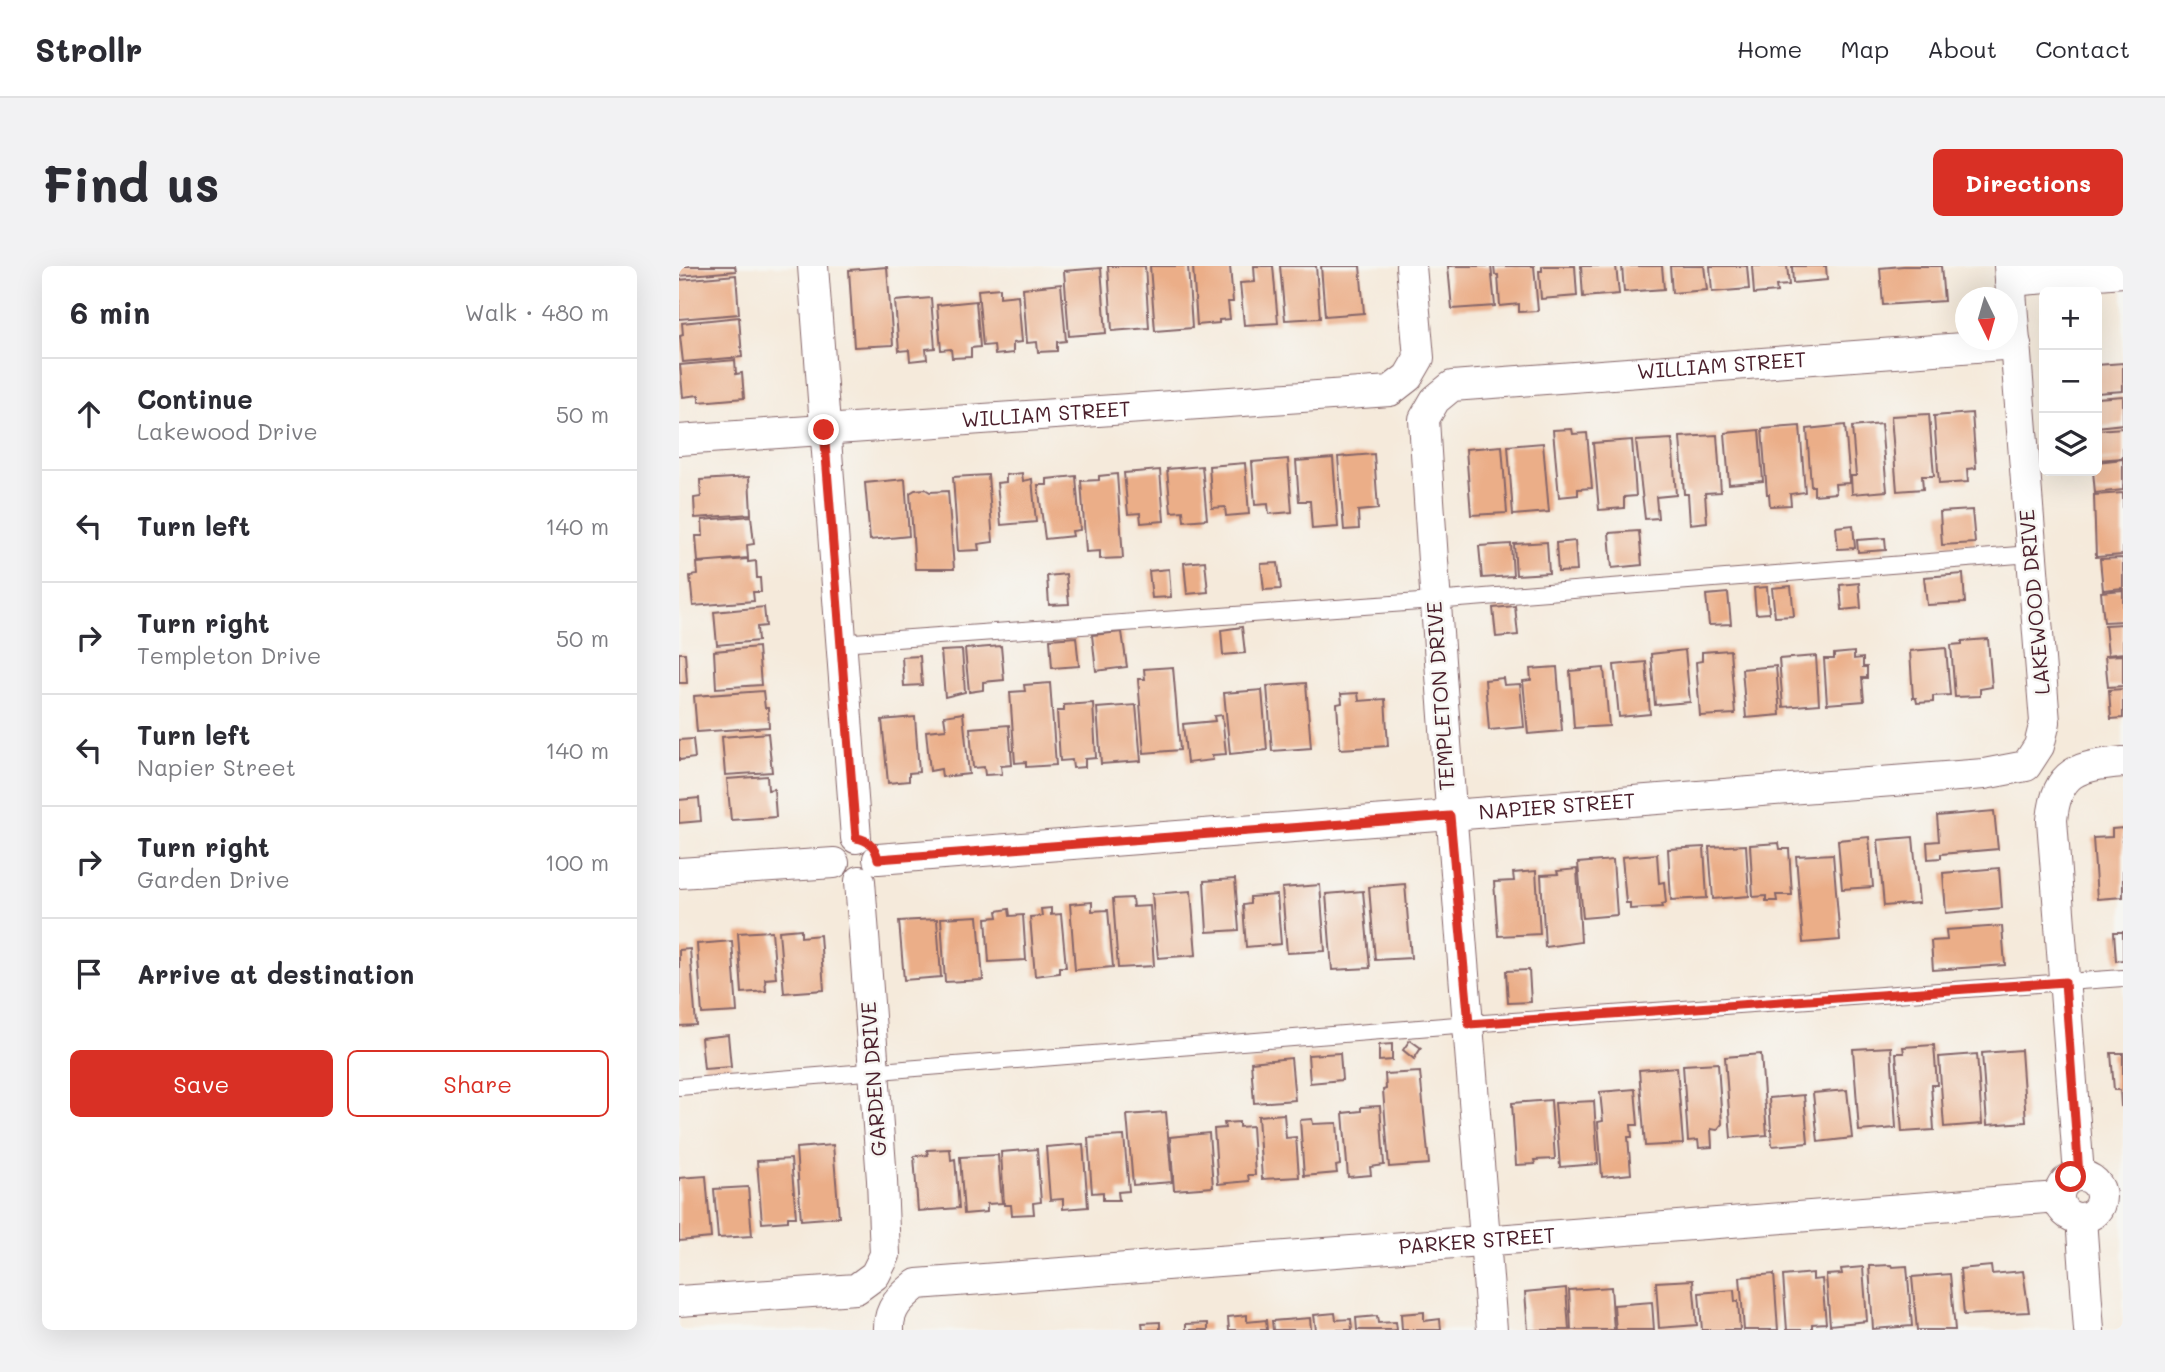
<!DOCTYPE html>
<meta charset="utf-8">
<style>
:root{--surface:#fff;--page:#f2f2f3;--text:#2b2b33;--muted:#7c7c81;--line:#e1e1e2;--accent:#d93025}
body{margin:0;font-family:Mali,sans-serif;background:var(--page);color:var(--text)}
.controls{position:absolute;right:21px;top:21px;display:grid;overflow:hidden;border-radius:10px;box-shadow:0 7px 28px #0002}
.controls button{width:63px;height:63px;display:grid;place-items:center;padding:0;border:0;border-bottom:2px solid var(--line);background:var(--surface);color:var(--text);font:35px sans-serif}
.compass{position:absolute;left:1276px;top:21px;width:63px;height:63px;border-radius:50%;background:var(--surface);box-shadow:0 7px 28px #0002;rotate:175deg}
.stop{position:absolute;width:21px;height:21px;margin:-16px;border:5px solid #d93025;border-radius:50%;background:#fff}
.stop.end{background:#d93025;border-color:#fff;box-shadow:0 2px 7px #0008}
.list{margin:0;padding:0;list-style:none}
h2{display:flex;justify-content:space-between;align-items:center;height:91px;margin:0;padding:0 28px;font-size:30px}
h2 small{font-size:23px;font-weight:400;color:var(--muted)}
.list li{display:grid;grid-template-columns:46px 1fr auto;gap:21px;align-items:center;box-sizing:border-box;height:112px;padding:0 28px;border-top:2px solid var(--line)}
.list b{display:block;font-size:26px;white-space:nowrap}
.list p{margin:0;font-size:23px;white-space:nowrap;color:var(--muted)}
.list em{font-size:23px;font-style:normal;color:var(--muted)}
.actions{display:flex;gap:14px;padding:21px 28px}
.actions a{flex:1;padding:16px 0;border:2px solid var(--accent);border-radius:10px;text-align:center;font-size:24px;color:var(--accent)}
.actions .main{background:var(--accent);color:#fff}
.icon{flex:none;width:38px;height:38px;fill:none;stroke:currentColor;stroke-width:2;stroke-linecap:round;stroke-linejoin:round}
.map{position:relative;flex:none;width:1444px;height:1064px;overflow:hidden;border-radius:10px}
header{display:flex;align-items:center;gap:42px;box-sizing:border-box;height:98px;padding:0 35px;background:var(--surface);border-bottom:2px solid var(--line)}
header strong{font-size:33px}
nav{display:flex;gap:38px;margin-inline-start:auto;font-size:24px}
.intro{display:flex;align-items:center;justify-content:space-between;box-sizing:border-box;height:168px;padding:0 42px}
h1{margin:0;font-size:49px}
.button{padding:18px 32px;border-radius:10px;background:var(--accent);color:#fff;font-size:24px;font-weight:700}
main{display:flex;gap:42px;padding:0 42px}
aside{flex:1;background:var(--surface);border-radius:10px;box-shadow:0 7px 28px #0002}
.map>svg:first-child{display:block}
.building{fill:#ebae88}
.lines{fill:none;stroke-linecap:round;stroke-linejoin:round}
.service-casing{stroke:#866669;stroke-width:18}
.minor-casing{stroke:#866669;stroke-width:32}
.service{stroke:#fff;stroke-width:16}
.minor{stroke:#fff;stroke-width:30}
.route{stroke:#d93025;stroke-width:9}
.labels{text-anchor:middle;stroke-width:5;stroke-linejoin:round;paint-order:stroke}
.street-label{font-size:21px;fill:#4a1f2b;stroke:#f6f6f2}
</style>
<header>
<strong>Strollr</strong>
<nav><a>Home</a><a>Map</a><a>About</a><a>Contact</a></nav>
</header>
<div class="intro"><h1>Find us</h1><a class="button">Directions</a></div>
<main>
<aside>
<h2>6 min<small>Walk · 480 m</small></h2>
<ul class="list">
<li><svg class="icon" aria-label="ahead" viewBox="0 0 24 24"><path d="M12 20V5M6 11l6-6 6 6"/></svg><div><b>Continue</b><p>Lakewood Drive</p></div><em>50 m</em></li>
<li><svg class="icon" aria-label="left" viewBox="0 0 24 24"><path d="M17 20v-9H6M10 6l-5 5 5 5"/></svg><div><b>Turn left</b></div><em>140 m</em></li>
<li><svg class="icon" aria-label="right" viewBox="0 0 24 24"><path d="M7 20v-9h11M14 6l5 5-5 5"/></svg><div><b>Turn right</b><p>Templeton Drive</p></div><em>50 m</em></li>
<li><svg class="icon" aria-label="left" viewBox="0 0 24 24"><path d="M17 20v-9H6M10 6l-5 5 5 5"/></svg><div><b>Turn left</b><p>Napier Street</p></div><em>140 m</em></li>
<li><svg class="icon" aria-label="right" viewBox="0 0 24 24"><path d="M7 20v-9h11M14 6l5 5-5 5"/></svg><div><b>Turn right</b><p>Garden Drive</p></div><em>100 m</em></li>
<li><svg class="icon" aria-label="arrive" viewBox="0 0 24 24"><path d="M6 21V4h12l-3 4 3 4H6"/></svg><div><b>Arrive at destination</b></div></li>
</ul>
<div class="actions"><a class="main">Save</a><a>Share</a></div>
</aside>
<div class="map">
<svg width="1444" height="1064" viewBox="0 0 1444 1064">
<rect width="100%" height="100%" fill="#f6f6f2"/>
<filter id="ink" filterUnits="userSpaceOnUse"><feTurbulence type="fractalNoise" baseFrequency=".0143" numOctaves="2"/><feDisplacementMap in="SourceGraphic" scale="14" xChannelSelector="R" yChannelSelector="G"/><feConvolveMatrix kernelMatrix="1 2 1 2 8 2 1 2 1" color-interpolation-filters="sRGB"/></filter>
<filter id="wash" filterUnits="userSpaceOnUse"><feTurbulence type="fractalNoise" baseFrequency=".00686" numOctaves="4" result="noise"/><feDisplacementMap in="SourceGraphic" scale="28" xChannelSelector="R" yChannelSelector="G"/><feGaussianBlur stdDeviation="1.57" result="paint"/><feColorMatrix in="noise" values="0 0 0 0 0 0 0 0 0 0 0 0 0 0 0 0 0 1.4 0 .05"/><feComposite in="paint" operator="in"/></filter>
<g filter="url(#wash)">
<rect width="100%" height="100%" fill="#f5eadb"/>
<g id="blocks">
<!-- building -->
<g class="building">
<polygon points="0,0 56,0 57,5 0,10"/>
<polygon points="429,0 466,0 470,62 433,65"/>
<polygon points="471,0 509,0 513,62 476,65"/>
<polygon points="522,0 551,0 554,36 549,36 551,53 540,54 540,57 518,59 514,1"/>
<polygon points="575,0 594,0 599,57 565,59 561,17 576,16"/>
<polygon points="601,0 637,0 641,52 606,54"/>
<polygon points="642,0 681,0 685,47 646,50"/>
<polygon points="769,0 812,0 816,40 773,43"/>
<polygon points="815,0 855,0 859,45 840,46 840,38 821,40 819,9 816,9"/>
<polygon points="863,0 896,0 898,30 862,33 860,5 863,5"/>
<polygon points="902,0 937,0 940,28 904,31"/>
<polygon points="943,0 983,0 985,23 945,26"/>
<polygon points="991,0 1025,0 1028,24 993,27"/>
<polygon points="1031,0 1068,0 1070,23 1033,26"/>
<polygon points="1073,0 1108,0 1110,19 1097,20 1098,26 1075,28"/>
<polygon points="1113,0 1147,0 1148,14 1114,17"/>
<polygon points="1224,0 1262,0 1265,35 1204,39 1201,2"/>
<polygon points="208,1 214,79 175,81 170,4"/>
<polygon points="422,2 427,67 390,70 385,5"/>
<polygon points="57,9 60,48 0,53 0,14"/>
<polygon points="382,18 387,75 378,76 378,85 359,86 358,76 348,77 344,22"/>
<polygon points="321,22 321,31 339,29 343,76 334,77 334,87 316,89 315,79 304,80 299,24"/>
<polygon points="252,32 256,82 247,83 248,93 231,95 230,84 220,85 216,35"/>
<polygon points="297,35 301,81 292,82 292,91 273,92 272,83 262,84 258,39"/>
<polygon points="60,51 63,91 4,96 1,70 4,69 3,57"/>
<polygon points="56,94 57,108 63,107 65,132 20,136 20,129 4,131 1,99"/>
<polygon points="1444,97 1444,125 1418,127 1418,99"/>
<polygon points="1444,130 1444,158 1418,161 1418,132"/>
<polygon points="1293,147 1297,202 1288,203 1289,216 1260,218 1255,150"/>
<polygon points="1250,148 1255,210 1243,210 1244,223 1218,225 1212,150"/>
<polygon points="1202,158 1208,225 1173,228 1172,210 1177,210 1173,161"/>
<polygon points="1166,159 1171,217 1156,218 1157,227 1135,229 1135,220 1132,220 1128,163"/>
<polygon points="1121,160 1126,226 1111,228 1112,239 1091,240 1090,228 1088,228 1083,163"/>
<polygon points="1444,162 1444,192 1418,194 1418,164"/>
<polygon points="893,163 894,168 908,167 913,222 899,223 899,229 880,231 874,164"/>
<polygon points="1080,164 1084,215 1050,218 1046,167"/>
<polygon points="1038,169 1042,226 1026,227 1028,256 1011,258 1009,228 1005,228 1001,171"/>
<polygon points="993,173 997,229 977,231 979,252 966,253 957,175"/>
<polygon points="953,174 957,230 945,231 945,242 920,244 914,177"/>
<polygon points="864,177 870,246 834,249 829,180"/>
<polygon points="823,180 828,247 792,249 787,183"/>
<polygon points="695,188 699,243 679,245 680,263 665,264 659,191"/>
<polygon points="654,192 659,261 633,263 631,235 620,235 617,195"/>
<polygon points="609,193 613,246 590,248 589,238 576,239 573,196"/>
<polygon points="1444,193 1444,224 1416,227 1414,205 1418,205 1418,196"/>
<polygon points="566,197 570,248 547,250 546,241 533,242 530,200"/>
<polygon points="523,200 528,253 505,255 504,245 492,246 488,203"/>
<polygon points="481,204 485,255 462,257 461,247 449,248 445,207"/>
<polygon points="343,207 344,215 353,213 357,256 322,259 318,217 327,216 327,209"/>
<polygon points="438,208 444,292 421,293 421,285 407,286 402,215 420,214 420,210"/>
<polygon points="309,209 314,276 299,278 300,284 279,285 274,211"/>
<polygon points="397,210 401,264 393,265 394,270 366,273 359,219 368,219 368,213"/>
<polygon points="70,211 72,248 16,252 15,232 22,231 21,214"/>
<polygon points="226,213 230,270 191,274 186,217"/>
<polygon points="246,223 251,226 269,225 275,303 236,303 231,227 236,224"/>
<polygon points="1444,227 1444,289 1417,291 1415,229"/>
<polygon points="1293,244 1296,277 1263,279 1261,246"/>
<polygon points="72,250 75,278 68,279 69,292 19,296 17,270 24,270 23,254"/>
<polygon points="1174,259 1176,282 1159,283 1157,261"/>
<polygon points="960,265 963,299 933,302 930,267"/>
<polygon points="1206,272 1207,284 1179,286 1178,274"/>
<polygon points="896,275 898,305 879,306 877,277"/>
<polygon points="868,276 870,307 837,309 835,278"/>
<polygon points="832,278 834,310 803,312 800,280"/>
<polygon points="1444,292 1444,322 1424,324 1421,293"/>
<polygon points="69,293 69,296 77,295 78,312 81,312 82,326 74,326 75,335 14,340 11,310 19,309 18,297"/>
<polygon points="526,295 529,326 508,328 505,297"/>
<polygon points="599,297 602,323 585,324 582,298"/>
<polygon points="490,303 492,331 473,332 470,305"/>
<polygon points="387,308 390,338 370,339 368,310"/>
<polygon points="1284,308 1286,337 1248,339 1245,311"/>
<polygon points="1180,317 1182,342 1163,344 1161,319"/>
<polygon points="1112,320 1115,350 1096,351 1093,322"/>
<polygon points="1088,321 1090,347 1077,348 1075,322"/>
<polygon points="1444,324 1444,355 1425,356 1422,326"/>
<polygon points="1049,327 1052,358 1030,359 1027,329"/>
<polygon points="836,340 839,369 817,371 814,342"/>
<polygon points="85,341 87,360 78,361 79,375 38,379 35,346"/>
<polygon points="1444,358 1444,387 1429,389 1426,359"/>
<polygon points="563,361 566,387 544,389 542,364"/>
<polygon points="443,366 448,401 417,405 413,369"/>
<polygon points="397,371 400,400 373,402 371,373"/>
<polygon points="1309,373 1313,421 1301,423 1301,430 1276,431 1272,379 1283,378 1283,375"/>
<polygon points="322,380 325,414 304,416 304,424 290,426 286,383"/>
<polygon points="79,381 82,419 37,422 35,385"/>
<polygon points="1267,382 1271,429 1254,430 1254,436 1238,437 1237,432 1234,432 1231,385"/>
<polygon points="283,384 286,426 266,431 262,385"/>
<polygon points="1006,384 1011,436 976,439 972,388"/>
<polygon points="1051,384 1056,448 1021,450 1017,396 1023,395 1023,386"/>
<polygon points="1175,386 1175,393 1184,392 1184,401 1188,401 1188,412 1183,412 1185,435 1148,438 1145,393 1155,393 1155,388"/>
<polygon points="0,387 6,387 8,417 0,417"/>
<polygon points="1444,389 1444,420 1429,421 1426,390"/>
<polygon points="241,390 243,419 225,420 223,391"/>
<polygon points="1137,390 1140,438 1104,441 1100,393"/>
<polygon points="967,396 971,448 940,451 935,399"/>
<polygon points="1097,400 1101,449 1067,452 1063,403"/>
<polygon points="494,401 501,484 465,487 459,413 466,413 465,403"/>
<polygon points="878,401 883,465 849,468 844,415 852,414 851,403"/>
<polygon points="925,402 930,460 895,462 891,405"/>
<polygon points="824,412 825,419 841,418 845,461 810,464 806,414"/>
<polygon points="371,417 377,499 347,501 347,496 336,497 331,426 346,425 345,419"/>
<polygon points="627,417 632,482 593,485 588,420"/>
<polygon points="1444,423 1444,452 1432,453 1430,424"/>
<polygon points="583,424 588,484 551,488 545,427"/>
<polygon points="84,425 86,442 89,442 90,461 18,466 15,430"/>
<polygon points="679,427 680,435 706,433 709,480 661,483 658,438 663,437 662,428"/>
<polygon points="414,437 417,492 406,493 406,501 394,502 393,494 381,495 378,445 385,445 385,439"/>
<polygon points="457,439 462,495 422,498 418,442"/>
<polygon points="284,447 290,508 263,511 262,503 251,505 247,465 267,463 265,450"/>
<polygon points="543,449 547,488 533,489 534,494 508,497 504,458 536,455 535,450"/>
<polygon points="236,451 240,506 230,507 230,515 209,517 203,454"/>
<polygon points="330,459 333,499 322,500 323,508 306,509 305,501 294,502 291,462"/>
<polygon points="89,467 93,506 46,509 43,471"/>
<polygon points="14,473 16,492 0,494 0,474"/>
<polygon points="88,510 89,524 95,523 97,551 52,554 48,513"/>
<polygon points="20,532 22,555 0,557 0,534"/>
<polygon points="1315,545 1319,583 1262,588 1262,592 1249,593 1248,576 1260,575 1258,550"/>
<polygon points="1444,562 1444,631 1418,633 1414,572 1433,571 1433,563"/>
<polygon points="1190,571 1194,621 1163,623 1159,574"/>
<polygon points="1234,571 1240,637 1205,640 1199,574"/>
<polygon points="1100,577 1101,583 1110,583 1113,629 1097,629 1098,635 1087,635 1087,630 1074,631 1071,579"/>
<polygon points="1067,579 1070,630 1034,633 1030,581"/>
<polygon points="1025,581 1028,632 992,634 989,583"/>
<polygon points="978,588 980,617 985,616 987,637 983,638 984,641 951,643 951,637 947,637 943,591"/>
<polygon points="1154,588 1161,674 1124,677 1117,590"/>
<polygon points="934,594 938,649 904,652 899,597"/>
<polygon points="1320,602 1323,642 1267,647 1264,607"/>
<polygon points="898,603 902,676 866,681 862,609 879,608 878,605"/>
<polygon points="857,605 861,668 819,670 815,616 835,615 834,607"/>
<polygon points="556,613 560,664 528,666 525,615"/>
<polygon points="726,618 732,692 696,694 690,621"/>
<polygon points="641,619 646,685 608,687 603,622"/>
<polygon points="512,625 517,689 479,692 473,628"/>
<polygon points="684,625 691,702 653,704 647,628"/>
<polygon points="598,629 602,678 567,681 564,639 571,638 571,631"/>
<polygon points="453,632 454,641 471,640 475,700 439,702 434,633"/>
<polygon points="413,636 413,645 429,644 434,701 396,704 391,638"/>
<polygon points="372,642 372,649 382,648 387,701 380,701 380,707 356,710 351,651 363,650 362,643"/>
<polygon points="330,643 331,650 344,649 347,694 310,696 307,652 319,651 318,645"/>
<polygon points="299,650 304,714 266,716 262,652"/>
<polygon points="258,653 262,711 225,714 220,655"/>
<polygon points="1323,660 1326,699 1254,704 1252,675 1268,674 1267,664"/>
<polygon points="122,663 122,671 141,669 145,724 105,727 100,665"/>
<polygon points="93,665 97,712 86,713 87,725 63,727 59,667"/>
<polygon points="1435,666 1444,666 1444,694 1437,695"/>
<polygon points="53,675 58,746 23,748 18,678"/>
<polygon points="11,683 17,759 0,760 0,684"/>
<polygon points="850,704 852,736 829,737 827,705"/>
<polygon points="49,769 52,801 25,803 22,772"/>
<polygon points="731,774 742,782 735,793 724,784"/>
<polygon points="713,778 713,794 700,795 700,779"/>
<polygon points="1255,779 1258,819 1252,819 1255,864 1223,866 1217,787 1225,787 1224,781"/>
<polygon points="1212,781 1217,862 1180,865 1174,783"/>
<polygon points="1342,784 1347,856 1308,859 1303,787"/>
<polygon points="661,787 663,814 631,817 629,789"/>
<polygon points="1432,787 1444,787 1444,840 1442,840 1441,824 1435,824"/>
<polygon points="1082,788 1088,869 1052,872 1046,791"/>
<polygon points="1298,788 1303,858 1265,861 1260,791"/>
<polygon points="612,792 616,834 575,837 572,796"/>
<polygon points="1039,797 1043,858 1038,864 1032,863 1033,881 1020,882 1019,874 1009,875 1004,799"/>
<polygon points="998,801 1004,878 966,880 960,804"/>
<polygon points="741,806 750,898 710,901 704,824 707,823 706,808"/>
<polygon points="956,823 959,859 952,859 953,871 949,871 952,908 923,911 919,856 924,855 921,826"/>
<polygon points="1168,824 1173,872 1139,876 1134,827"/>
<polygon points="1125,829 1129,877 1093,880 1090,832"/>
<polygon points="872,834 876,893 855,894 856,898 837,899 833,837"/>
<polygon points="915,835 919,898 881,901 876,837"/>
<polygon points="701,840 705,899 691,901 692,909 669,911 664,847 682,845 682,841"/>
<polygon points="487,846 493,916 454,919 448,849"/>
<polygon points="605,848 607,872 617,871 620,911 583,913 579,850"/>
<polygon points="633,853 634,858 658,857 661,899 657,900 658,907 625,910 621,854"/>
<polygon points="560,856 560,861 573,860 576,909 569,909 570,915 539,918 535,863 546,862 545,857"/>
<polygon points="530,867 534,921 495,924 491,871"/>
<polygon points="445,870 450,925 439,926 440,934 424,934 424,926 413,927 409,872"/>
<polygon points="404,878 409,941 384,943 384,933 371,934 367,881"/>
<polygon points="154,879 160,951 122,954 117,882"/>
<polygon points="271,883 272,894 276,893 280,942 239,945 235,890 249,889 248,884"/>
<polygon points="358,883 362,936 354,937 355,948 333,949 332,939 325,939 322,886"/>
<polygon points="319,889 323,937 308,938 308,946 285,948 281,891"/>
<polygon points="112,893 117,951 109,951 109,955 83,957 78,895"/>
<polygon points="27,910 32,972 0,975 0,912"/>
<polygon points="69,921 73,970 39,972 35,923"/>
<polygon points="1212,999 1213,1001 1228,1000 1233,1060 1194,1063 1190,1000"/>
<polygon points="1312,1000 1313,1008 1344,1005 1350,1046 1285,1049 1281,1003"/>
<polygon points="1184,1001 1188,1055 1151,1059 1147,1009 1163,1008 1162,1003"/>
<polygon points="1134,1007 1134,1014 1143,1013 1147,1057 1133,1058 1133,1064 1108,1064 1104,1010"/>
<polygon points="1095,1008 1099,1064 1065,1064 1061,1011"/>
<polygon points="1271,1008 1276,1064 1238,1064 1233,1011"/>
<polygon points="1014,1014 1018,1059 980,1062 977,1016"/>
<polygon points="932,1021 935,1064 892,1064 890,1024"/>
<polygon points="887,1022 890,1064 849,1064 846,1026"/>
<polygon points="1055,1024 1056,1036 1059,1035 1061,1064 1023,1064 1020,1027"/>
<polygon points="973,1036 975,1064 937,1064 935,1039"/>
<polygon points="745,1046 745,1055 761,1053 762,1064 723,1064 722,1048"/>
<polygon points="656,1047 657,1054 672,1053 673,1064 637,1064 635,1049"/>
<polygon points="568,1049 568,1056 587,1054 588,1064 550,1064 549,1051"/>
<polygon points="698,1050 699,1057 717,1056 718,1064 678,1064 677,1052"/>
<polygon points="631,1052 632,1064 594,1064 593,1055"/>
<polygon points="481,1056 481,1064 464,1064 463,1057"/>
<polygon points="529,1057 529,1064 507,1064 507,1058"/>
</g>
</g>
</g>
<g filter="url(#ink)">
<use href="#blocks" fill-opacity="0" stroke="#866669" stroke-width="2"/>
<g class="lines">
<!-- service casing -->
<g class="service-casing">
<g id="service">
<polyline points="161,377 755,335 1352,288"/>
<polyline points="0,821 790,758 1444,712"/>
</g>
</g>
<!-- minor casing -->
<g class="minor-casing">
<g id="minor">
<polyline points="134,0 177,572"/>
<polyline points="1331,15 1444,6"/>
<path id="s1" d="M0 174 711 125 729 111 740 92 732 0"/>
<path id="s2" d="M199 593 1305 508 1347 500 1360 480 1366 456 1330 0"/>
<polyline points="0,607 155,597"/>
<path d="M1400 909 1373 554C1378 504 1399 500 1444 496"/>
<circle cx="1401" cy="931" r="21"/>
<polyline points="1402,952 1410,1064"/>
<polyline points="0,1035 177,1023 196,1009 206,989 203,914 181,615"/>
<path id="s3" d="M210 1064C209 1042 222 1031 238 1018L1380 931"/>
<path id="s4" d="M813 1064C790 761 763 457 745 153L756 134 773 120 1337 78"/>
</g>
</g>
<!-- service -->
<use href="#service" class="service"/>
<!-- minor -->
<use href="#minor" class="minor"/>
</g>
</g>
<g class="lines" filter="url(#ink)">
<!-- route -->
<path class="route" d="M145 164 177 572C190 574 196 580 199 593L771 550 790 758 1386 716 1400 909 1392 911"/>
</g>
<g class="labels">
<!-- street labels -->
<g class="street-label">
<text dy="7" stroke="none"><textPath href="#s4" startOffset="1228">WILLIAM STREET</textPath></text>
<text dy="7" stroke="none"><textPath href="#s1" startOffset="368">WILLIAM STREET</textPath></text>
<text transform="translate(1356 336) rotate(-95)" y="7">LAKEWOOD DRIVE</text>
<text transform="translate(762 430) rotate(-94)" y="7">TEMPLETON DRIVE</text>
<text dy="7" stroke="none"><textPath href="#s2" startOffset="681">NAPIER STREET</textPath></text>
<text transform="translate(195 813) rotate(-94)" y="7">GARDEN DRIVE</text>
<text dy="7" stroke="none"><textPath href="#s3" startOffset="618">PARKER STREET</textPath></text>
</g>
</g>
</svg>
<div class="controls">
<button>+</button>
<button>−</button>
<button><svg class="icon" aria-label="layers" viewBox="0 0 24 24"><path d="M12 4l9 5-9 5-9-5zM3 14l9 5 9-5"/></svg></button>
</div>
<svg class="compass" viewBox="-18 -18 36 36"><path d="M0-13l5 13h-10z" fill="#e53935"/><path d="M0 13l5-13h-10z" fill="#7c7c81"/></svg>
<div class="stop" style="left:1392px;top:911px"></div>
<div class="stop end" style="left:145px;top:164px"></div>
</div>
</main>
